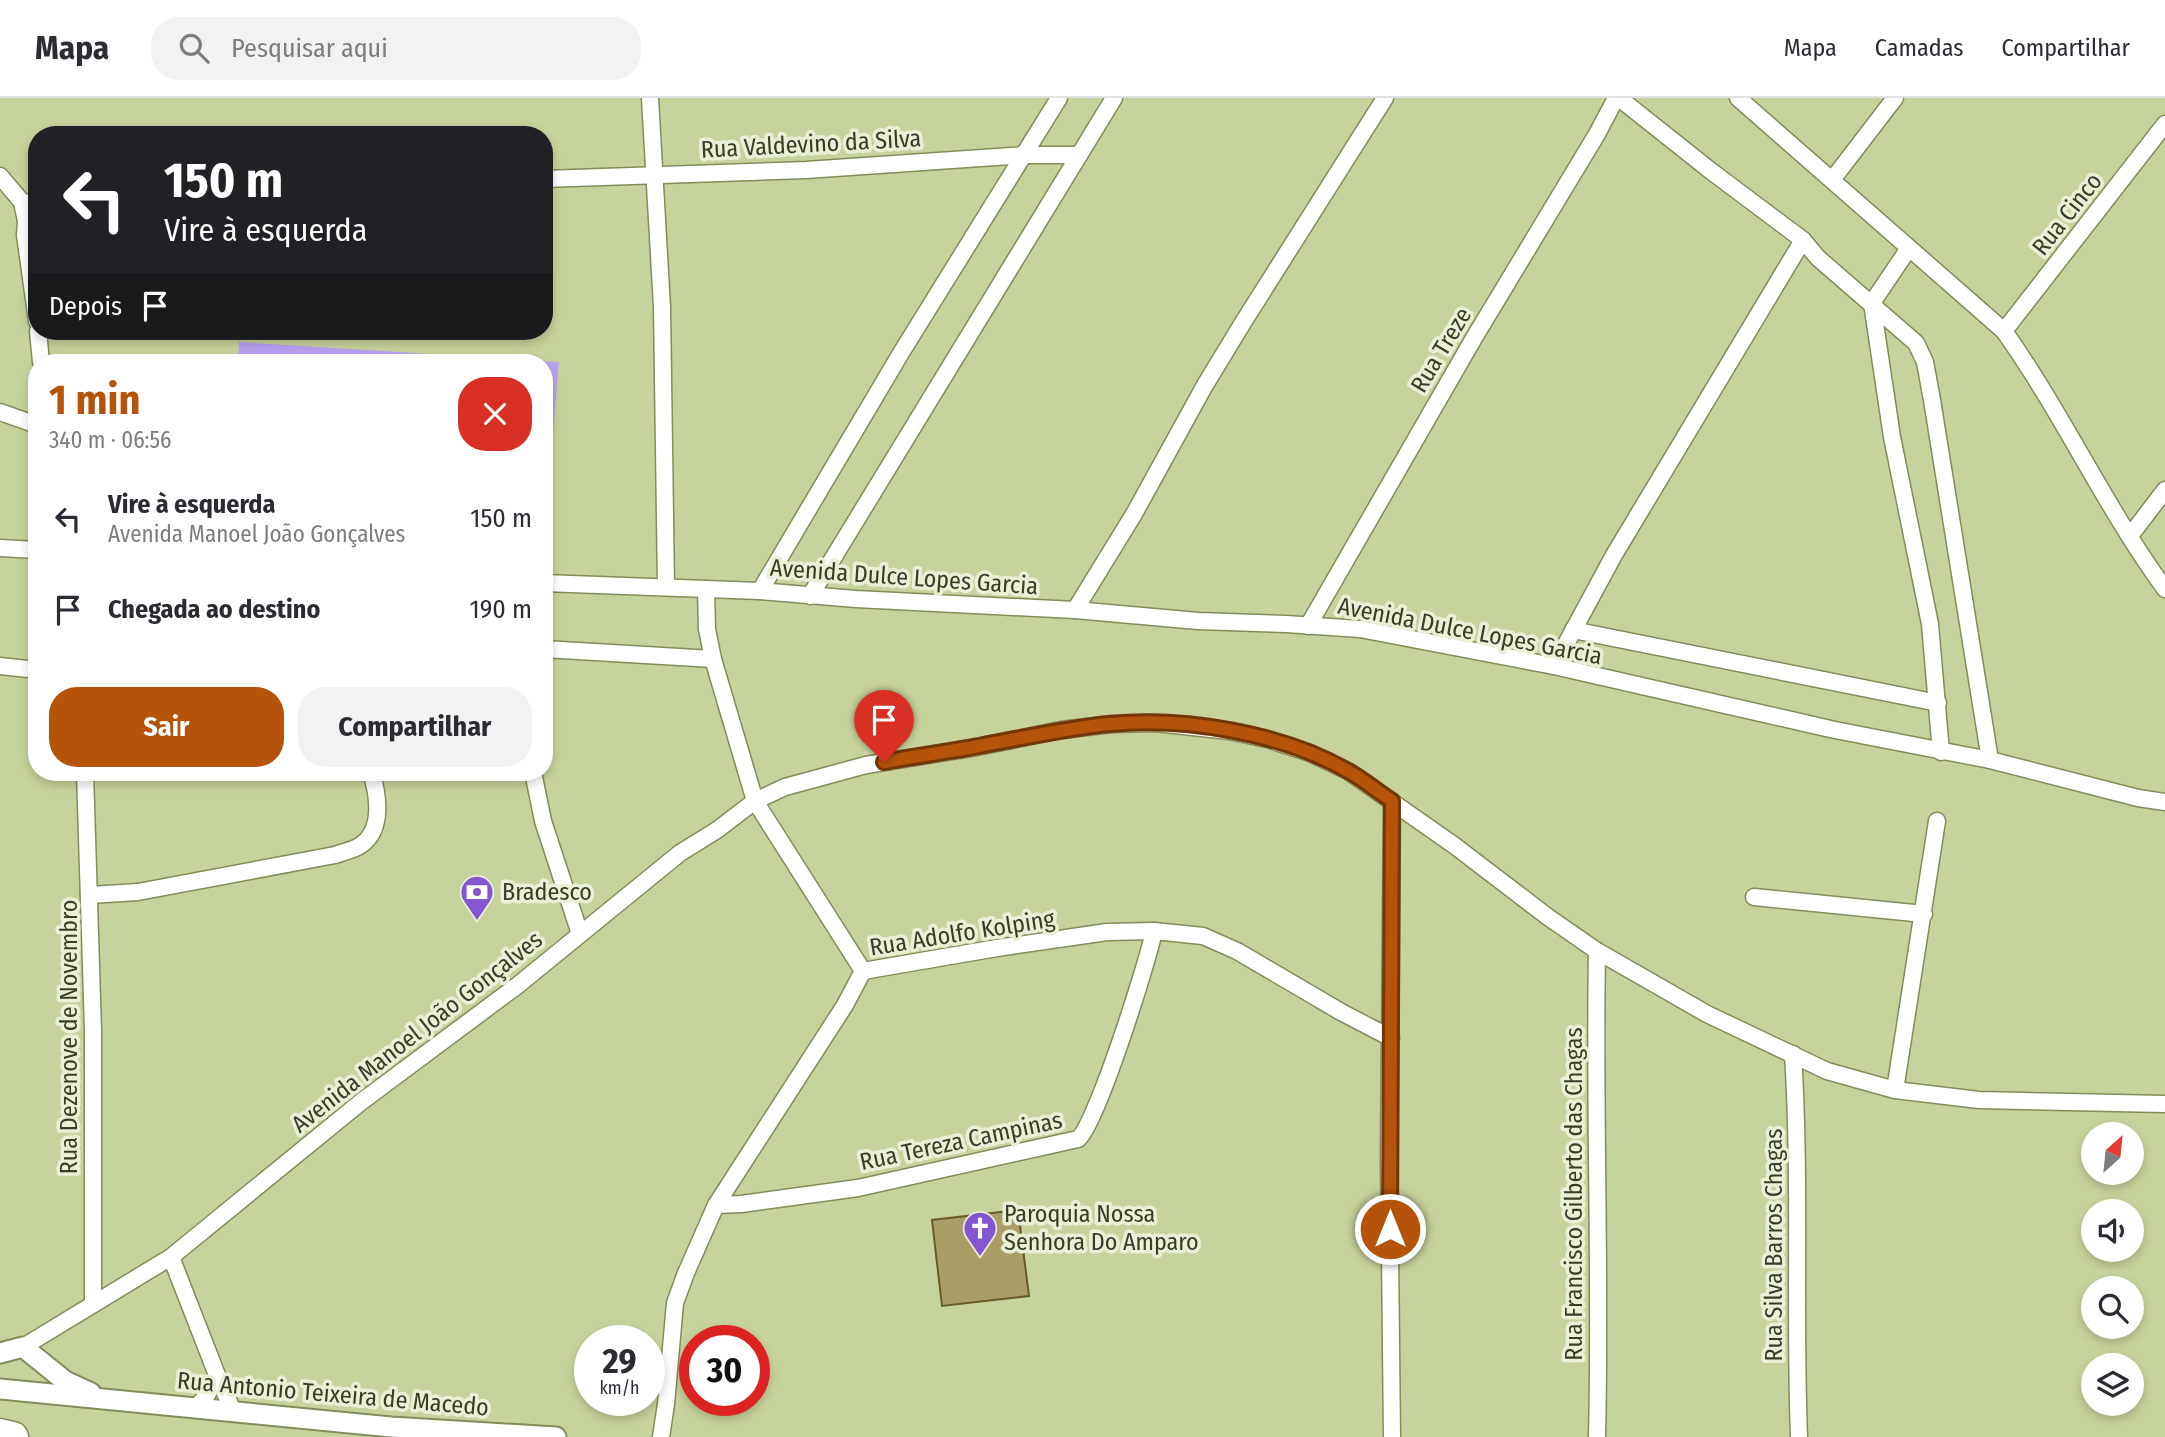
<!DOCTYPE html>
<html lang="pt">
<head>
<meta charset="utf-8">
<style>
	:root { --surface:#fff; --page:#f2f2f3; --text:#2b2b33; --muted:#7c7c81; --line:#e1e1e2; --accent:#b45309 }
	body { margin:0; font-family:"Fira Sans Condensed",sans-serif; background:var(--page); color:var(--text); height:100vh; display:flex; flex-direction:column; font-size:26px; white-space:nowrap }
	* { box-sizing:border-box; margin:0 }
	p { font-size:23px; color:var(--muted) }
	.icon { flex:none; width:38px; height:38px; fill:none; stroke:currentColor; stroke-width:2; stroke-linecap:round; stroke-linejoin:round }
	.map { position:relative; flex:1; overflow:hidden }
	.drawer { position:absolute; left:28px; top:256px; width:525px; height:427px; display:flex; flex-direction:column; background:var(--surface); border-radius:28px; box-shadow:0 4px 10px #0003 }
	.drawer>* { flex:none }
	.top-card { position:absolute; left:28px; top:28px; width:525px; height:214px; border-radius:28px; box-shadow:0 4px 10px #0003; background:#202124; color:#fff; overflow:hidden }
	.needle { width:46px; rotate:27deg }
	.buttons { position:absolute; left:2081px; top:1024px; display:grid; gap:14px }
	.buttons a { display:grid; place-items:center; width:63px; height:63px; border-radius:50%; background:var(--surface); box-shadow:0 4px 10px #0003; font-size:35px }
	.speed { position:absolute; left:574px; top:1227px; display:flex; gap:14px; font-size:35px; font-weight:700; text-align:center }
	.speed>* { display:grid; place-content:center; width:91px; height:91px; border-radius:50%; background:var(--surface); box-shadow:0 4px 10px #0003; line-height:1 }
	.speed small { font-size:18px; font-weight:400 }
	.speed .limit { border:10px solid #d22; background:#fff; color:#111 }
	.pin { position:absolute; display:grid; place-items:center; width:60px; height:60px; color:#fff; margin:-72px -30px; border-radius:50% 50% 50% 0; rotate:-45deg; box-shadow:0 0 7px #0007 }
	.pin .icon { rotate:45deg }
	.me { position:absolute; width:77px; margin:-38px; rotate:0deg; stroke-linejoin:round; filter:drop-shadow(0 0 5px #0008) }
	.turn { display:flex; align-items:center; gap:24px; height:147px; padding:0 21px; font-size:32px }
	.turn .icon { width:91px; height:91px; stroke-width:2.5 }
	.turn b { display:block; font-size:49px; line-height:60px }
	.then { display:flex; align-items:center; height:66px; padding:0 21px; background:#0003; gap:14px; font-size:26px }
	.round { display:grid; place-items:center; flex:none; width:74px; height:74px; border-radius:28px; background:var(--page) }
	.overview { display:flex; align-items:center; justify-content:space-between; height:119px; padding:0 21px }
	h1 { font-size:42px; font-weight:700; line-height:52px; color:var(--accent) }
	.cta { display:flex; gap:14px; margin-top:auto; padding:14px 21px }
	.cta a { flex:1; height:80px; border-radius:28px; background:var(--accent); color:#fff; font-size:28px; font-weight:700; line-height:80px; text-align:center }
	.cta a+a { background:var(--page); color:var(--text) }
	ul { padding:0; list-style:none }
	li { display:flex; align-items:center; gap:21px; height:91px; padding:0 21px }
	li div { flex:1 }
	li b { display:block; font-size:26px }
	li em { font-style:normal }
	header { display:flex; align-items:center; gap:42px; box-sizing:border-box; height:98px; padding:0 35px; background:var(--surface); border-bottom:2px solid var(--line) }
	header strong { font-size:33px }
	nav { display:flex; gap:38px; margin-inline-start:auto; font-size:24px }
	.search { width:490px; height:63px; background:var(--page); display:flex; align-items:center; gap:18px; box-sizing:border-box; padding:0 24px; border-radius:28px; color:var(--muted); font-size:26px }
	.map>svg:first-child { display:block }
</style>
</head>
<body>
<header>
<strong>Mapa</strong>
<div class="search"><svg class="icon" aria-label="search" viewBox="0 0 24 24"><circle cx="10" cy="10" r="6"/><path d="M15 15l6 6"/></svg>Pesquisar aqui</div>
<nav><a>Mapa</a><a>Camadas</a><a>Compartilhar</a></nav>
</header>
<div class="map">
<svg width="2165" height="1339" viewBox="0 0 2165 1339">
	<rect width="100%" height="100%" fill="#c7d39c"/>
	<path fill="#baa2f2" d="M239,244L559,264L544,442V264H238Z"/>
	<path fill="#a99e68" stroke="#675c27" stroke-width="2" d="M1018,1112L1029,1198L942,1208L932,1122Z"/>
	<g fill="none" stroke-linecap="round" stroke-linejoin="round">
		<defs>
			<g id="minor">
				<path d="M650,0L662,209L666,489"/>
				<path d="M1619,0L1711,73L1803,142L1818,160L1916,245L1925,264L1932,302L1990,662"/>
				<path d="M1738,0L2004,233C2063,316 2105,409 2165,491"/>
				<path d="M0,78L22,104L37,106"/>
				<path d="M544,81L806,72L1024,57H1079"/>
				<path d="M1832,82L1895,0"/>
				<path d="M22,104L26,123L25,137L37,223"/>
				<path d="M1909,150L1872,205L1892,339L1930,526L1941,654"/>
				<path d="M38,233L41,264"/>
				<path d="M2004,233L2165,26"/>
				<path d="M0,314L37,327"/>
				<path d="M2130,438L2165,392"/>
				<path d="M0,450L37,452"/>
				<path d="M544,485L760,493L856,501L1075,512L1198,523L1286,526L1360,531L1554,568L1835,632L1990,662L2138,700L2165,704"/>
				<path d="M706,491L707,531L713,561L755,703L863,873"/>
				<path d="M760,493L901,255L1059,0"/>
				<path d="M810,498L1114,0"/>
				<path d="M1075,512L1134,416L1205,287L1244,223L1385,0"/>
				<path d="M1308,528L1474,240L1597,36L1616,0"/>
				<path d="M1573,532L1938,605"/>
				<path d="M544,551L713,561"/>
				<path d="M0,568L37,572"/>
				<path d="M1554,568L1614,457L1803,142"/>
				<path d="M85,674L93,933V1204"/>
				<path d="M533,674L543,723L580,836"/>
				<path d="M90,797L138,794L335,757C343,754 354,752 361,747C384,731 378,696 371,674"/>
				<path d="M1754,799L1924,816"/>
				<path d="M863,873L997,850L1107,834L1154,833L1203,838L1237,853L1341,914L1391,940"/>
				<path d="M1793,956C1801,1083 1794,1211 1799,1339"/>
				<path d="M1895,992L1937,723"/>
				<path d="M716,1107L741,1106L858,1090L1078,1041C1096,1028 1148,863 1154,833"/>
				<path d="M171,1159L217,1277L233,1313"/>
				<path d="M23,1249L171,1159L361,1004L518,887L680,755L717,732L755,703L785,689L866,667L977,649L1061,632L1112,626L1156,625L1229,633L1267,641L1310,655L1348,673L1455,748L1548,819L1597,853L1707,916L1827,973L1895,992L1979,1002L2165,1006"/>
				<path d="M195,1311L207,1297L217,1277"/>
				<path d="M661,1339L666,1306L675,1205L686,1175L716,1107L845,907L863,873"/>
				<path d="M1392,1339L1389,1061L1392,703"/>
				<path d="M1597,1339C1601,1177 1594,1015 1597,853"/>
			</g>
			<g id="tertiary">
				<path d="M0,1255L23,1249L65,1283L91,1295"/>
				<path d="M0,1291L391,1329L556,1339"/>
			</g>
			<path id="motorway" d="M0,1336L13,1339"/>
		</defs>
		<use href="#minor" stroke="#828c58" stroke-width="19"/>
		<use href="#tertiary" stroke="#828c58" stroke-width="23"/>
		<use href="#motorway" stroke="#828c58" stroke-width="33"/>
		<use href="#minor" stroke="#fff" stroke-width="16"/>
		<use href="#tertiary" stroke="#fff" stroke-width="19"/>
		<use href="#motorway" stroke="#fff" stroke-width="30"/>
	</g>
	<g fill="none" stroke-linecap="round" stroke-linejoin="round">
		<defs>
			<path id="route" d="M884,664C916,658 948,654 979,648C1023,640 1066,630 1110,626C1185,619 1282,635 1348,673C1363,681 1377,693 1392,703L1390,1131"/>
		</defs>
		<use href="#route" stroke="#753606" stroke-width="18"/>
		<use href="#route" stroke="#b45309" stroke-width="12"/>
	</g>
	<defs>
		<symbol id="bank-pin" viewBox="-11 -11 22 30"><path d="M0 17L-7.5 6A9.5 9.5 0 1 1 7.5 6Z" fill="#8457d0" stroke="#eaf0d5"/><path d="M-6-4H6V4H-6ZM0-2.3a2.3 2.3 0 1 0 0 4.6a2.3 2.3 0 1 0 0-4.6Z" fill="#fff"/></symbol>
		<symbol id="church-pin" viewBox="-11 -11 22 30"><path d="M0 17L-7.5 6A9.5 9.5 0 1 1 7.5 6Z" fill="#8457d0" stroke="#eaf0d5"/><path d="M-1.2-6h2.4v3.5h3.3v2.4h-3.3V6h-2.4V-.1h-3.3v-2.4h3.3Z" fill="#fff"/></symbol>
	</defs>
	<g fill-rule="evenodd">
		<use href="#bank-pin" x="458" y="775" width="38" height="52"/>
		<use href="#church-pin" x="961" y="1111" width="38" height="52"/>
	</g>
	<g text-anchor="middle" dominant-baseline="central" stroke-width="7" stroke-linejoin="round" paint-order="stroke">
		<g font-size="24" fill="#383d27" stroke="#eaf0d5">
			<text transform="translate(811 46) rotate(-3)">Rua Valdevino da Silva</text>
			<text transform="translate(2067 116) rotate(-52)">Rua Cinco</text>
			<text transform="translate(1441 252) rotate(-59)">Rua Treze</text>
			<text transform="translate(904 479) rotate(4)">Avenida Dulce Lopes Garcia</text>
			<text transform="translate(1470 533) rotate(11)">Avenida Dulce Lopes Garcia</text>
			<text transform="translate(962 835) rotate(-9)">Rua Adolfo Kolping</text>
			<text transform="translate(417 934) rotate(-38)">Avenida Manoel João Gonçalves</text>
			<text transform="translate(69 939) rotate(-90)">Rua Dezenove de Novembro</text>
			<text transform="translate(961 1043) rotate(-12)">Rua Tereza Campinas</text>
			<text transform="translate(1574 1096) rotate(-90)">Rua Francisco Gilberto das Chagas</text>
			<text transform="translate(1774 1147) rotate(-90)">Rua Silva Barros Chagas</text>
			<text transform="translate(333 1296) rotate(5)">Rua Antonio Teixeira de Macedo</text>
		</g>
		<g font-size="24" fill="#383d27" stroke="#eaf0d5" text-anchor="start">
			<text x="502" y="794">Bradesco</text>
			<text x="1004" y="1116">Paroquia Nossa<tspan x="1004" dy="28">Senhora Do Amparo</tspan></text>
		</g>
	</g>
</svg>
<div class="buttons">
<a><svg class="needle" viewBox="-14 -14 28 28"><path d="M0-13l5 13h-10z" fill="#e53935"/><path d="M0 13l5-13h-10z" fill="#7c7c81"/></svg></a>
<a><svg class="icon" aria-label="sound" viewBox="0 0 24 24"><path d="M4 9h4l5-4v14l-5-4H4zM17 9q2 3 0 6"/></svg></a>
<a><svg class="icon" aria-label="search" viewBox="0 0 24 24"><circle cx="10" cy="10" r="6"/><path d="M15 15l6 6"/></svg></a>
<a><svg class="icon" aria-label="layers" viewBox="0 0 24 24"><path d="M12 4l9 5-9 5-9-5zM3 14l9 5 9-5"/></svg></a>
</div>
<div class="speed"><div>29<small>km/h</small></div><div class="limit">30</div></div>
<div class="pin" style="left:884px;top:664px;background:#d93025"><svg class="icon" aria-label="arrive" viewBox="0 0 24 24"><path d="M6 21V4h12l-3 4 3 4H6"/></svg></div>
<svg class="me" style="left:1390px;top:1131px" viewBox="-20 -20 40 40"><circle r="17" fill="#b45309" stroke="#fff" stroke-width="3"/><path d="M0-11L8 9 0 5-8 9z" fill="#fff"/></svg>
<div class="top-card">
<div class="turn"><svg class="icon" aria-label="left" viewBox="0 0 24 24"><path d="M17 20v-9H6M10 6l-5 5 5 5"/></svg><div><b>150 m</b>Vire à esquerda</div></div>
<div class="then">Depois<svg class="icon" aria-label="arrive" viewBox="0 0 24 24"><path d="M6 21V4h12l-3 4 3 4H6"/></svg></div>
</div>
<section class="drawer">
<div class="overview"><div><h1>1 min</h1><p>340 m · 06:56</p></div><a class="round" style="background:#d93025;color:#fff"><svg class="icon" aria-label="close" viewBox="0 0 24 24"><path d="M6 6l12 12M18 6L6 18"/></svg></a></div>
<ul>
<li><svg class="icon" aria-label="left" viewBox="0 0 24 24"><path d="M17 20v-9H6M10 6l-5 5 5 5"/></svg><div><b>Vire à esquerda</b><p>Avenida Manoel João Gonçalves</p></div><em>150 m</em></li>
<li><svg class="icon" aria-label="arrive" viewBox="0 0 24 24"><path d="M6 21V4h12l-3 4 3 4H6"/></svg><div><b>Chegada ao destino</b></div><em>190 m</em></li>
</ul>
<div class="cta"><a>Sair</a><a>Compartilhar</a></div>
</section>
</div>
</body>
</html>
